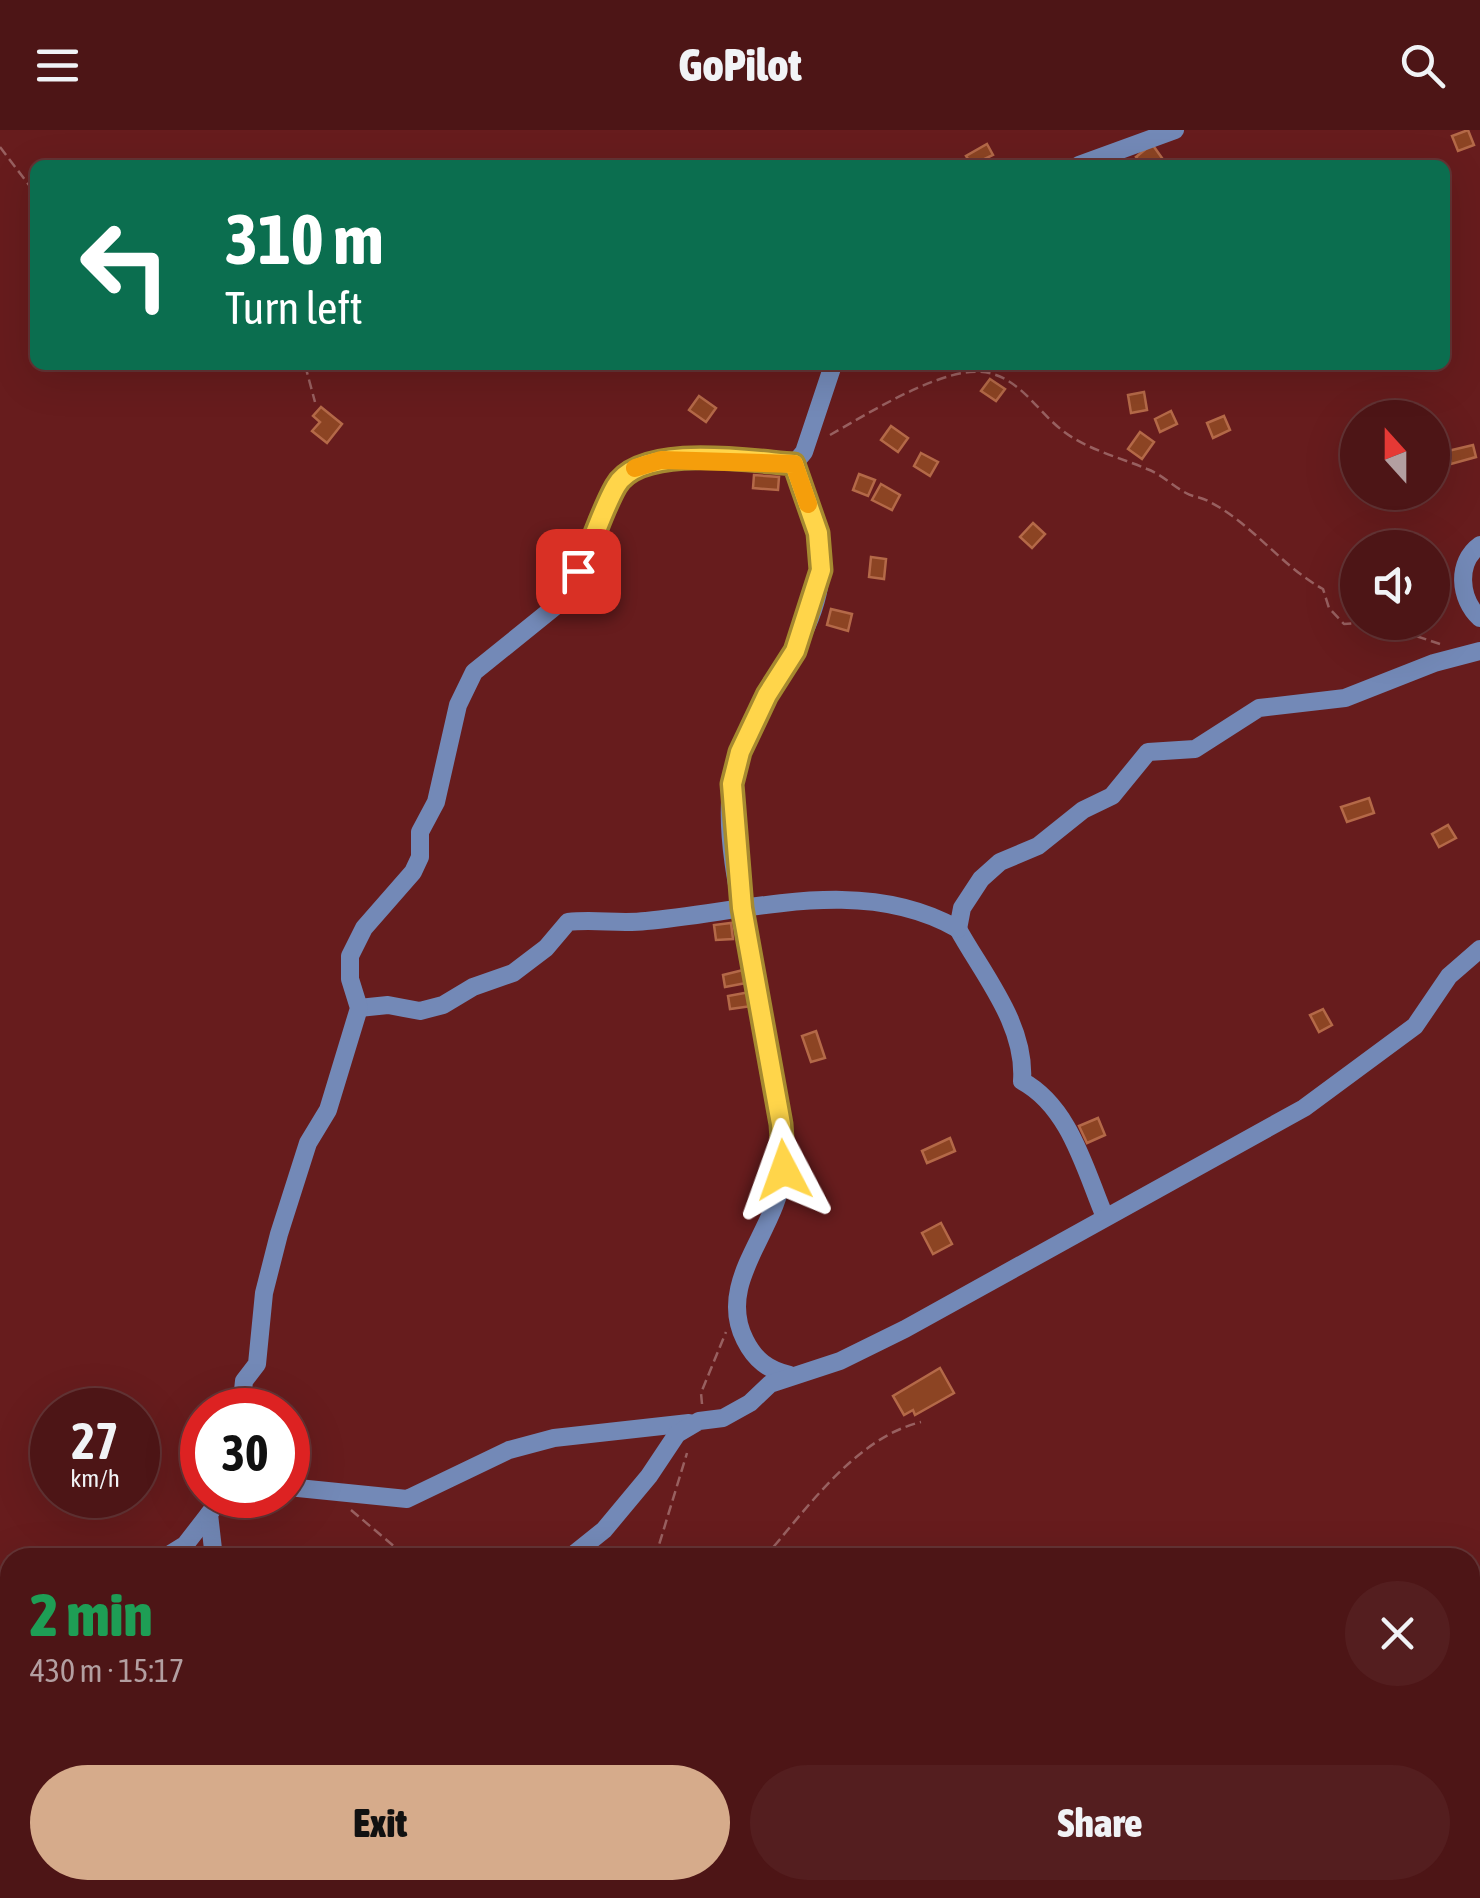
<!DOCTYPE html>
<html lang="en">
<head>
<meta charset="utf-8">
<style>
	:root { --surface:#4d1516; --page:#541e1f; --text:#f1f3f6; --muted:#b39fa1; --line:#643435; --accent:#d6ab8b }
	body { margin:0; font-family:"Asap Condensed",sans-serif; background:var(--page); color:var(--text); height:100vh; display:flex; flex-direction:column; font-size:38px; white-space:nowrap }
	* { box-sizing:border-box; margin:0 }
	p { font-size:32px; color:var(--muted) }
	.icon { flex:none; width:55px; height:55px; fill:none; stroke:currentColor; stroke-width:2; stroke-linecap:round; stroke-linejoin:round }
	.map { position:relative; flex:1; overflow:hidden }
	.sheet { position:absolute; left:0px; top:1418px; width:1480px; height:352px; display:flex; flex-direction:column; background:var(--surface); border-radius:30px 30px 0 0; box-shadow:0 10px 40px #0002,0 0 0 2px var(--line) }
	.sheet>* { flex:none }
	.guide { position:absolute; left:30px; top:30px; width:1420px; height:210px; border-radius:15px; box-shadow:0 10px 40px #0002,0 0 0 2px var(--line); background:#0b6e4f; color:#fff; overflow:hidden }
	.needle { width:65px; rotate:339deg }
	.tools { position:absolute; left:1340px; top:270px; display:grid; gap:20px }
	.tools a { display:grid; place-items:center; width:110px; height:110px; border-radius:50%; background:var(--surface); box-shadow:0 10px 40px #0002,0 0 0 2px var(--line); font-size:50px }
	.speed { position:absolute; left:30px; top:1258px; display:flex; gap:20px; font-size:50px; font-weight:700; text-align:center }
	.speed>* { display:grid; place-content:center; width:130px; height:130px; border-radius:50%; background:var(--surface); box-shadow:0 10px 40px #0002,0 0 0 2px var(--line); line-height:1 }
	.speed small { font-size:25px; font-weight:400 }
	.speed .limit { border:15px solid #d22; background:#fff; color:#111 }
	.pin { position:absolute; display:grid; place-items:center; width:85px; height:85px; color:#fff; margin:-42px; border-radius:20px; box-shadow:0 5px 15px #0006 }
	.me { position:absolute; width:110px; margin:-55px; rotate:356deg; stroke-linejoin:round; filter:drop-shadow(0 0 8px #0008) }
	.turn { display:flex; align-items:center; gap:35px; height:210px; padding:0 30px; font-size:45px }
	.turn .icon { width:130px; height:130px; stroke-width:2.5 }
	.turn b { display:block; font-size:70px; line-height:85px }
	.round { display:grid; place-items:center; flex:none; width:105px; height:105px; border-radius:52px; background:var(--page) }
	.head { display:flex; align-items:center; justify-content:space-between; height:170px; padding:0 30px }
	h1 { font-size:60px; font-weight:800; line-height:75px; color:#1e9e55 }
	.primary-button { display:flex; gap:20px; margin-top:auto; padding:20px 30px }
	.primary-button a { flex:1; height:115px; border-radius:60px; background:var(--accent); color:#111; font-size:40px; font-weight:800; line-height:115px; text-align:center }
	.primary-button a+a { background:var(--page); color:var(--text) }
	header { display:flex; justify-content:space-between; align-items:center; height:130px; padding:0 30px; background:var(--surface); font-size:45px; font-weight:800 }
	.map>svg:first-child { display:block }
</style>
</head>
<body>
<header><svg class="icon" aria-label="menu" viewBox="0 0 24 24"><path d="M4 6h16M4 12h16M4 18h16"/></svg>GoPilot<svg class="icon" aria-label="search" viewBox="0 0 24 24"><circle cx="10" cy="10" r="6"/><path d="M15 15l6 6"/></svg></header>
<div class="map">
<svg width="1480" height="1768" viewBox="0 0 1480 1768">
	<rect width="100%" height="100%" fill="#671c1d"/>
	<g fill="#8c4423" stroke="#b46948" stroke-width="2.5">
		<path d="M1468,0L1474,15L1458,21L1452,6Z"/>
		<path d="M987,14L993,25L972,35L966,26Z"/>
		<path d="M1152,14L1162,28L1153,35H1143L1136,27Z"/>
		<path d="M990,249L1005,259L996,271L981,261Z"/>
		<path d="M1144,262L1147,280L1131,283L1128,265Z"/>
		<path d="M699,266L716,278L706,292L689,280Z"/>
		<path d="M321,277L342,294L327,313L312,301L320,292L313,286Z"/>
		<path d="M1171,281L1177,294L1160,302L1155,289Z"/>
		<path d="M1224,286L1230,300L1213,308L1207,293Z"/>
		<path d="M891,296L908,308L898,322L881,310Z"/>
		<path d="M1140,302L1154,312L1142,329L1128,319Z"/>
		<path d="M1473,315L1476,327L1451,334L1448,321Z"/>
		<path d="M921,323L938,332L930,346L914,336Z"/>
		<path d="M859,344L875,350L868,366L853,360Z"/>
		<path d="M754,345L779,347L778,360L753,358Z"/>
		<path d="M881,354L900,365L892,380L872,370Z"/>
		<path d="M1033,393L1045,404L1032,418L1020,407Z"/>
		<path d="M871,427L886,429L884,449L869,447Z"/>
		<path d="M831,479L852,484L848,501L827,495Z"/>
		<path d="M1369,668L1374,683L1347,692L1341,677Z"/>
		<path d="M1448,695L1456,708L1439,717L1432,704Z"/>
		<path d="M731,793L733,809L716,810L714,795Z"/>
		<path d="M743,840L746,853L725,857L723,845Z"/>
		<path d="M750,862L752,876L730,879L728,866Z"/>
		<path d="M1323,879L1332,895L1319,902L1310,885Z"/>
		<path d="M816,901L825,928L811,932L802,906Z"/>
		<path d="M1098,988L1105,1005L1087,1013L1079,996Z"/>
		<path d="M950,1008L955,1021L927,1033L922,1021Z"/>
		<path d="M941,1093L952,1114L933,1124L922,1103Z"/>
		<path d="M940,1238L954,1263L915,1285L913,1280L904,1285L893,1266Z"/>
	</g>
	<g fill="none" stroke-linecap="round" stroke-linejoin="round">
		<g stroke="#986060" stroke-width="2.5" stroke-dasharray="10 5" stroke-linecap="butt">
			<path d="M0,17L35,63"/>
			<path d="M305,235L315,272"/>
			<path d="M830,305C867,284 928,246 970,242C1015,238 1033,278 1063,301C1088,320 1119,327 1147,339C1161,344 1173,356 1186,363C1193,367 1201,367 1208,371C1252,393 1281,436 1323,459L1329,478L1344,494L1368,492"/>
			<path d="M1374,492L1440,514"/>
			<path d="M702,1274L701,1263L726,1202"/>
			<path d="M351,1380L408,1428"/>
			<path d="M655,1428L687,1323"/>
			<path d="M764,1428C806,1380 855,1308 921,1292"/>
			<path d="M478,1768L480,1760"/>
		</g>
		<g stroke="#7389b7" stroke-width="18">
			<path d="M1079,35L1175,0"/>
			<path d="M794,334L804,322L833,235"/>
			<path d="M1480,415C1456,432 1459,469 1480,488"/>
			<path d="M958,799C984,846 1026,895 1022,951C1070,977 1085,1040 1105,1087"/>
			<path d="M359,878L388,875L420,881L443,875L473,857L513,843L546,818L568,792C594,789 620,794 646,791C749,782 862,744 958,799L962,778L981,749L1000,732L1038,716L1083,680L1112,666L1148,622L1195,619L1259,578L1345,568L1434,533L1480,521"/>
			<path d="M790,1245C768,1240 755,1230 745,1210C715,1151 778,1101 783,1041C786,1007 775,976 769,944C764,917 763,889 759,861C747,798 722,715 732,651C745,577 821,511 821,436C821,400 806,367 794,334"/>
			<path d="M241,1280L244,1251L257,1234L264,1163L279,1104L308,1013L328,980L359,878L350,849V826L364,798L413,742L420,727V702L436,672L458,575L474,542L562,471L616,356C653,310 742,330 794,334"/>
			<path d="M288,1357L407,1369L509,1320L554,1308L689,1293"/>
			<path d="M164,1428L185,1415L209,1384"/>
			<path d="M214,1428L209,1384L223,1365"/>
			<path d="M569,1428L604,1400L649,1346L677,1304L699,1291L723,1288L750,1273L770,1254L840,1231L905,1199L1304,978L1415,896L1449,846L1480,819"/>
			<path d="M0,1503L10,1493"/>
			<path d="M1470,1596L1480,1588"/>
			<path d="M0,1631L10,1629"/>
			<path d="M1153,1768L1164,1760"/>
		</g>
	</g>
	<g fill="none" stroke-linecap="round" stroke-linejoin="round">
		<defs>
			<path id="route" d="M578,441C593,414 601,382 616,356C641,313 751,331 794,334L818,403L821,440L795,521L767,565L740,622L732,654L742,778L781,994L784,1040"/>
		</defs>
		<use href="#route" stroke="#a68a30" stroke-width="25"/>
		<use href="#route" stroke="#ffd54a" stroke-width="18"/>
		<path stroke="#f59e0b" stroke-width="18" d="M635,338L661,330L794,334L808,374"/>
	</g>
</svg>
<div class="tools">
<a><svg class="needle" viewBox="-14 -14 28 28"><path d="M0-13l5 13h-10z" fill="#e53935"/><path d="M0 13l5-13h-10z" fill="#b39fa1"/></svg></a>
<a><svg class="icon" aria-label="sound" viewBox="0 0 24 24"><path d="M4 9h4l5-4v14l-5-4H4zM17 9q2 3 0 6"/></svg></a>
</div>
<div class="speed"><div>27<small>km/h</small></div><div class="limit">30</div></div>
<div class="pin" style="left:578px;top:441px;background:#d93025"><svg class="icon" aria-label="arrive" viewBox="0 0 24 24"><path d="M6 21V4h12l-3 4 3 4H6"/></svg></div>
<svg class="me" style="left:784px;top:1040px" viewBox="-20 -20 40 40"><path d="M0-17L14 15 0 8-14 15z" fill="#ffd54a" stroke="#fff" stroke-width="4"/></svg>
<div class="guide">
<div class="turn"><svg class="icon" aria-label="left" viewBox="0 0 24 24"><path d="M17 20v-9H6M10 6l-5 5 5 5"/></svg><div><b>310 m</b>Turn left</div></div>
</div>
<section class="sheet">
<div class="head"><div><h1>2 min</h1><p>430 m · 15:17</p></div><a class="round"><svg class="icon" aria-label="close" viewBox="0 0 24 24"><path d="M6 6l12 12M18 6L6 18"/></svg></a></div>
<div class="primary-button"><a>Exit</a><a>Share</a></div>
</section>
</div>
</body>
</html>
